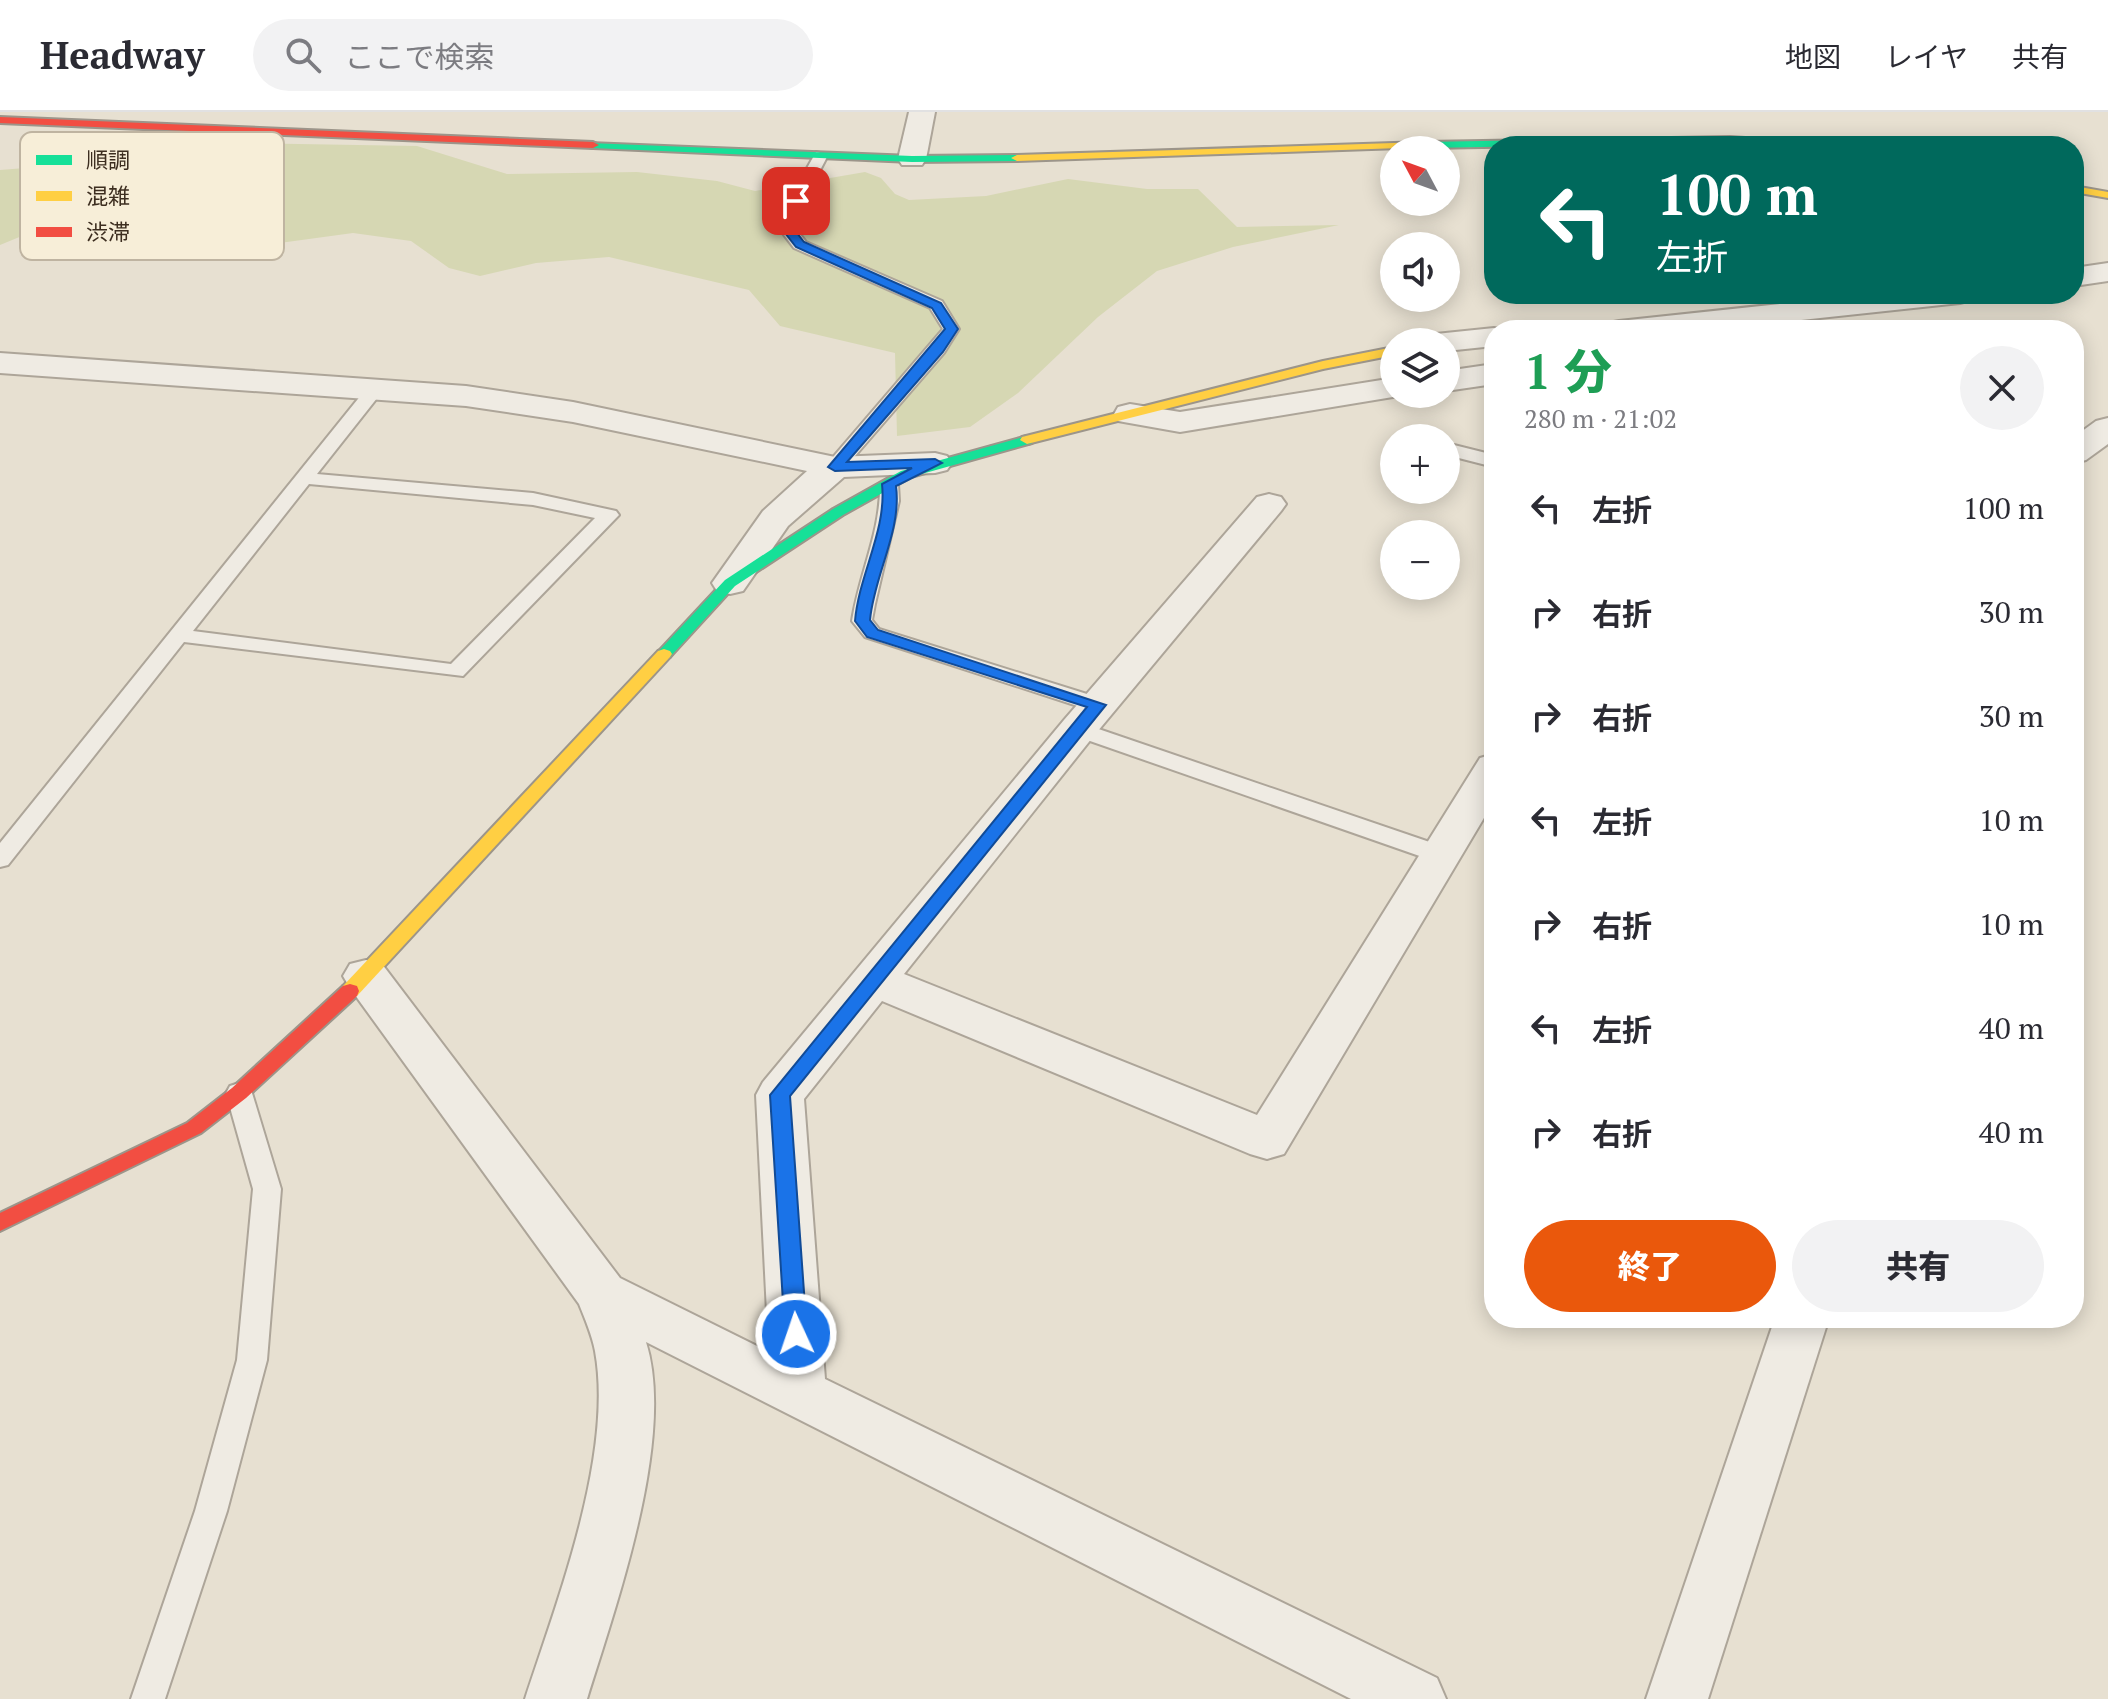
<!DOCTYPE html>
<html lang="ja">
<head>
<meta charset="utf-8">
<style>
	:root { --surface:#fff; --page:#f2f2f3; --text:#2b2b33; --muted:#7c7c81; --line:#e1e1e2; --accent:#ea580c }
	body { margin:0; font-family:"PT Serif","Noto Sans JP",serif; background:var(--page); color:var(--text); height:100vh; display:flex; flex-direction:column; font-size:30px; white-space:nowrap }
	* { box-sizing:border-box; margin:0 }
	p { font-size:26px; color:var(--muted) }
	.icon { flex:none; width:44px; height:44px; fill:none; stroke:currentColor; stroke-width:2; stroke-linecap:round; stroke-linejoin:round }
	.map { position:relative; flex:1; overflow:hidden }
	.drawer { position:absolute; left:1484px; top:208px; width:600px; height:1008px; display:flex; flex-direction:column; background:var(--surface); border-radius:32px; box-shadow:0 4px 20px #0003 }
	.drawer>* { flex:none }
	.hud { position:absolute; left:1484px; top:24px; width:600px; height:168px; border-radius:32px; box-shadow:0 4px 20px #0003; background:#00695c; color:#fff; overflow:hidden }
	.needle { width:52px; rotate:311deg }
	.controls { position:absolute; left:1380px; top:24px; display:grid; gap:16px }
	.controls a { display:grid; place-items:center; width:80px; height:80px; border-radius:50%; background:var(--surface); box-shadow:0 4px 20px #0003; font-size:40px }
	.pin { position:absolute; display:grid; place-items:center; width:68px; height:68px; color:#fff; margin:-34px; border-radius:16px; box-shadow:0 4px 12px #0006 }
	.me { position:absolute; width:88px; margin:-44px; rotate:357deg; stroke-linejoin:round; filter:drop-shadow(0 0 6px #0008) }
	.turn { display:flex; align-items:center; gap:28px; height:168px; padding:0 40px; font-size:36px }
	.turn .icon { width:104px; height:104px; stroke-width:2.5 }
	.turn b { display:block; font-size:56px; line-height:68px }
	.round { display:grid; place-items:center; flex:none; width:84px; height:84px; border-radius:42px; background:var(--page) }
	.head { display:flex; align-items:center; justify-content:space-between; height:136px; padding:0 40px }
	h1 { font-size:48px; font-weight:800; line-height:60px; color:#1e9e55 }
	.action { display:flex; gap:16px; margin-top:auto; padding:16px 40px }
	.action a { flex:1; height:92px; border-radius:48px; background:var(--accent); color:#fff; font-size:32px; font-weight:800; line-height:92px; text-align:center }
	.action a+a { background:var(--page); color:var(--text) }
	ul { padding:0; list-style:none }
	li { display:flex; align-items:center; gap:24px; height:104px; padding:0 40px }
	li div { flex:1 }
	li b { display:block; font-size:30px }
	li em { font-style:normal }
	header { display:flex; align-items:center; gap:48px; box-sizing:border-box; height:112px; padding:0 40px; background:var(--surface); border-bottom:2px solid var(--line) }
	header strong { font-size:38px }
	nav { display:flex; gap:44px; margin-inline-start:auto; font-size:28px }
	.search { width:560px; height:72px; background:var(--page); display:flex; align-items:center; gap:20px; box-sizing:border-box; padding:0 28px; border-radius:44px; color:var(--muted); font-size:30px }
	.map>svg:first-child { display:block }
</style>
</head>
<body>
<header>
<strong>Headway</strong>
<div class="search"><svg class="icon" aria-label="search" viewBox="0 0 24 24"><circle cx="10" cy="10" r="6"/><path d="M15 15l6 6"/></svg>ここで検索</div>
<nav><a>地図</a><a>レイヤ</a><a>共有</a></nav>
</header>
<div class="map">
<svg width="2108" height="1587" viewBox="0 0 2108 1587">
	<rect width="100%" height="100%" fill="#e7e0d1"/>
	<path fill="#d6d7b3" d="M235,31L417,34L507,62L637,60L717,69L755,79L865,60L881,66L895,82L909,88L986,84L1068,67L1147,77H1198L1237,115L1339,113L1233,135L1157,159L1098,205L1018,281L970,315L897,324L895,241L780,214L749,178L609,145L536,151L480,164L449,156L411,129L353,121L250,135L123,105L51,112L0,133V58C48,53 96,61 144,56C174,52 206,39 235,31Z"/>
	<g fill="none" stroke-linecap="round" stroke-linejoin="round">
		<defs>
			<g id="lane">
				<path d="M816,40L828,43L792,112L806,130L942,189L959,217L944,241L842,359L835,361L826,355L828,351L943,217L930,196L794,136L778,115L776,112Z"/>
				<path d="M376,271L385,276L317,362L533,381L616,399L619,403L463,564L184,530L8,753L0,755V731L370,272ZM309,372L533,393L595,406L451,552L193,519Z"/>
				<path d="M1454,333L1494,343V355L1447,343V335Z"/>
				<path d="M889,366L898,372L899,389L875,492L872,508L879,517L1106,588L1109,593L1106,598H1090L865,525L852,509C859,462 881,420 880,372Z"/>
				<path d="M1078,610L1447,736L1451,742L1447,748H1431L1070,622L1067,617L1070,612Z"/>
				<path d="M239,971L248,974L252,981L281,1077L267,1248L227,1399L165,1587H131L195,1399L237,1248L253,1077L226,981L230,974Z"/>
			</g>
			<g id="street">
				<path d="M909,0H935L926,47L922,53H902L898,47Z"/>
				<path d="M2108,151V169L2074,174V156Z"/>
				<path d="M1873,182H1975L1971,188L1960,191L1707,218H1603L1608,211L1619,209Z"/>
				<path d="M1494,216L1504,218H1494V234L1446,239V230H1421L1426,223Z"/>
				<path d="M0,241L466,274L573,290L835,345L935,341L947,344L952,351L947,358L935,361L844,365L788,414L743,479L730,482L717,479L712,471L763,399L807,359L573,310L466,294L0,261Z"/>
				<path d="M1494,252V272L1446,279V259Z"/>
				<path d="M1394,266V282L1405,283L1180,320L1118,309L1114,302L1118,295L1130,292L1180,300Z"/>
				<path d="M2108,306V332L2086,348L2074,351V325L2096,309Z"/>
				<path d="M1269,382L1281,385L1286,392L1281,399L1092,626L904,862L1257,1003L1480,646L1494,642V689L1284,1042L1267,1047L1250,1042L882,889L804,987L825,1267L1437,1566L1446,1587H1351L646,1230C676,1325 616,1493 587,1587H525C557,1489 614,1342 595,1239C592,1223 585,1207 579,1192L350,876L343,864L350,852L366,848L382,852L620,1166L769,1240L756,983L763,970L1064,608L1257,385Z"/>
				<path d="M1775,1206H1829L1708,1587H1646Z"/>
			</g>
			<g id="fast">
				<path d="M1730,25L1823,31L1829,34L1730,31L1425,36L1419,33L1425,30Z"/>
				<path d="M589,31L912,44L1017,43L1023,46L1017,49L912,50L593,36L589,35Z"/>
				<path d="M1027,324L1032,325V331L911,365L843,403L735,474L670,545H658L656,542L725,468L833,397L901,359Z"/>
			</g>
			<g id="slow">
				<path d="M1425,30L1429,31V35L1017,49L1011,46L1017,43Z"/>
				<path d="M2074,74L2108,80V86L2074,80Z"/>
				<path d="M1394,235V243L1323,257L1027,332L1020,328L1022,325L1323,249Z"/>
				<path d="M664,537L670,539L672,542L670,545L357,884H343L341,879L343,874L658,539Z"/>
			</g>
			<g id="jam">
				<path d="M0,5L593,30L599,33L593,36L0,11Z"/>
				<path d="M350,872L357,874L359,879L357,884L246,986L201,1021L0,1119V1101L187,1011L232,976L343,874Z"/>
			</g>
		</defs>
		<use href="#lane" stroke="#ada599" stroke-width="4"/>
		<use href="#street" stroke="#ada599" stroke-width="4"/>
		<use href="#fast" stroke="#9c958a" stroke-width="4"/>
		<use href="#slow" stroke="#9c958a" stroke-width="4"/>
		<use href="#jam" stroke="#9c958a" stroke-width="4"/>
		<use href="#lane" fill="#efebe3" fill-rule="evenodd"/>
		<use href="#street" fill="#efebe3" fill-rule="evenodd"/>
		<use href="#fast" fill="#16e098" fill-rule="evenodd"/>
		<use href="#slow" fill="#ffcf43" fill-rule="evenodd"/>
		<use href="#jam" fill="#f24e42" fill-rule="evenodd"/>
	</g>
	<path fill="#1a73e8" stroke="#114b97" stroke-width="2" d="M792,86L802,89L790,112L804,130L941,191L958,217L943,240L847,350L935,347L942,351L896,374C902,419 874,463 870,508L878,518L1106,593L790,984L807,1222L804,1229H788L785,1222L770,983L1087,595L867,525L855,509C859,462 887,418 882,372L912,356L835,359L828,355L945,217L932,196L796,135L778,112Z"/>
	<rect x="20" y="20" width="264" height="128" rx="12" fill="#f7eed8" stroke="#bfb4a1" stroke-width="2"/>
	<rect x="36" y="43" width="36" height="10" fill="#16e098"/>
	<rect x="36" y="79" width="36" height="10" fill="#ffcf43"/>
	<rect x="36" y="115" width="36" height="10" fill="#f24e42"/>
	<g font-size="22" fill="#3d2e20">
		<text x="86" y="56">順調</text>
		<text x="86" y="92">混雑</text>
		<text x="86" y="128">渋滞</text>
	</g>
</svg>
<div class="controls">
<a><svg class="needle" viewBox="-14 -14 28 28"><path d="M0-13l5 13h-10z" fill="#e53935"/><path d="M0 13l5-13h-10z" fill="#7c7c81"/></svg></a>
<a><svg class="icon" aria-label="sound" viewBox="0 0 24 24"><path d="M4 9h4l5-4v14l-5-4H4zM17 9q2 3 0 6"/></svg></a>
<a><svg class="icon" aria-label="layers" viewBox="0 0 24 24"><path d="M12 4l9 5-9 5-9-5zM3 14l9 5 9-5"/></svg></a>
<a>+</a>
<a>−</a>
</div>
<div class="pin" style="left:796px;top:89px;background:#d93025"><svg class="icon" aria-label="arrive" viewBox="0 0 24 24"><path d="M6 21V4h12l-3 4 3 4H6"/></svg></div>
<svg class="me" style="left:796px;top:1222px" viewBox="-20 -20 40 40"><circle r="17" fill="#1a73e8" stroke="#fff" stroke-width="3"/><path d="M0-11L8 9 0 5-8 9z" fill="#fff"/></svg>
<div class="hud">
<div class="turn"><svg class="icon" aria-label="left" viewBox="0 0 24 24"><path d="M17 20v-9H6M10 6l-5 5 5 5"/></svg><div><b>100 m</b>左折</div></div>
</div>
<section class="drawer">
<div class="head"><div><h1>1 分</h1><p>280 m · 21:02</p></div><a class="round"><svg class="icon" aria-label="close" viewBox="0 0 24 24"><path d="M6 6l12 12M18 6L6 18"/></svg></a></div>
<ul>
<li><svg class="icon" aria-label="left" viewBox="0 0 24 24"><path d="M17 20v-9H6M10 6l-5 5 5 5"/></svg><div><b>左折</b></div><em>100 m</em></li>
<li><svg class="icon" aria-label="right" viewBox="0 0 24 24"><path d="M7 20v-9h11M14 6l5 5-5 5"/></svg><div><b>右折</b></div><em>30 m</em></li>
<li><svg class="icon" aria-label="right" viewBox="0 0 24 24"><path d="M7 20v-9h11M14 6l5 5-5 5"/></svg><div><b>右折</b></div><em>30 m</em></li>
<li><svg class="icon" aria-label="left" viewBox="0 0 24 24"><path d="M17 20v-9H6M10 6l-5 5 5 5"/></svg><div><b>左折</b></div><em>10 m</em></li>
<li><svg class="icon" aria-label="right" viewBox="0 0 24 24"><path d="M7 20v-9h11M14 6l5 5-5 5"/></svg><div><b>右折</b></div><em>10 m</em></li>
<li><svg class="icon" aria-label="left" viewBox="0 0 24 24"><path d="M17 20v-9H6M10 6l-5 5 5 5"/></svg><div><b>左折</b></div><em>40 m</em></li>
<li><svg class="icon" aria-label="right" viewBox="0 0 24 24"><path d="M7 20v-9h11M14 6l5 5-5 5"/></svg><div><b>右折</b></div><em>40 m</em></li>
</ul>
<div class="action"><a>終了</a><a>共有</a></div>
</section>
</div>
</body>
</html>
